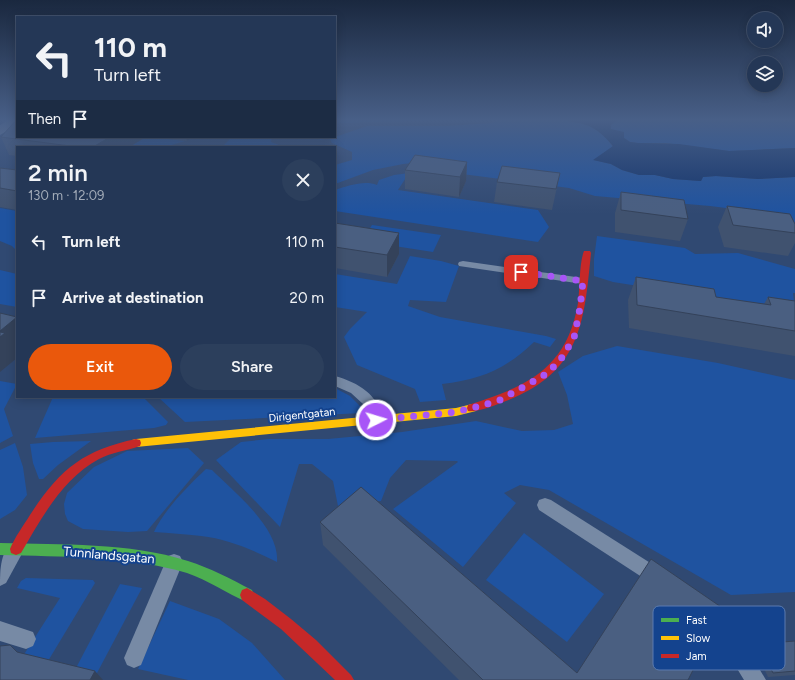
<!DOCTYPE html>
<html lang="en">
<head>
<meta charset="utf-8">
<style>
	:root { --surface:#243756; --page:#2c3f5c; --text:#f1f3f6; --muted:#a3acb9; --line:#41516c; --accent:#ea580c }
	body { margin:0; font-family:Figtree,sans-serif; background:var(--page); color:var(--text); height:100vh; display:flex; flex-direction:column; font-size:15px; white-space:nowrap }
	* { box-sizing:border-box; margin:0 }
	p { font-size:13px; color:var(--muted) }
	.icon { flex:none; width:22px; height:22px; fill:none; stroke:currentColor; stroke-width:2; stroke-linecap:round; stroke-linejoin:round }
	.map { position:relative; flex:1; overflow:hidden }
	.panel { position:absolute; left:16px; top:146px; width:320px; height:252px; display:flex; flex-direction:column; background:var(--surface); border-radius:0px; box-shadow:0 2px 10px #0003,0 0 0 1px var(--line) }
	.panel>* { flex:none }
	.top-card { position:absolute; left:16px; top:16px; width:320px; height:122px; border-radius:0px; box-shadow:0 2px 10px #0003,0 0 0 1px var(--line); background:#243756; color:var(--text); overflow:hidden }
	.fabs { position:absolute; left:747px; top:12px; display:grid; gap:8px }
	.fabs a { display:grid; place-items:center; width:36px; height:36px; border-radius:50%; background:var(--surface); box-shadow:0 2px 10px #0003,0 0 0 1px var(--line); font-size:20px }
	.pin { position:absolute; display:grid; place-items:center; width:34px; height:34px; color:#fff; margin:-17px; border-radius:8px; box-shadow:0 2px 6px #0006 }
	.me { position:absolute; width:44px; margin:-22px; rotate:85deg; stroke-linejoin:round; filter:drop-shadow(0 0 3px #0008) }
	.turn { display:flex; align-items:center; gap:14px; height:84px; padding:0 12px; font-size:18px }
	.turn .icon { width:52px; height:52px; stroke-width:2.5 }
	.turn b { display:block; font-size:28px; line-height:34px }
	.then { display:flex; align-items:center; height:38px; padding:0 12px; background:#0003; gap:8px; font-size:15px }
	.round { display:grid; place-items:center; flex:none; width:42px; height:42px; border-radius:21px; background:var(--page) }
	.summary { display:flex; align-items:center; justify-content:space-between; height:68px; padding:0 12px }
	h1 { font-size:24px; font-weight:600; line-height:30px }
	.button { display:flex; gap:8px; margin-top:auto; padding:8px 12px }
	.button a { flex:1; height:46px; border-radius:24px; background:var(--accent); color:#fff; font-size:16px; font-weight:600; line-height:46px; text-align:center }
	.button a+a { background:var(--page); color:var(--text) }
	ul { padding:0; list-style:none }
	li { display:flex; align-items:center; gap:12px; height:56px; padding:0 12px }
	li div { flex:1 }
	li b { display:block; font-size:15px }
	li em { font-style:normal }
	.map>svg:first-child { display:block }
</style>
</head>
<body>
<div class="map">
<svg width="795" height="680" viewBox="0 0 795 680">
	<rect width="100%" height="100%" fill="#304972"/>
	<g fill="#1f53a0">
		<path d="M338,119H474L339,123Z"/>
		<path d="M503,119H565C570,123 575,122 580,123C594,126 605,135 613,147L594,160L611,164L622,170L639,175H655L673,179L701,181L703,177L716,176L758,179L795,177V225L781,215L710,206L595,196L569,188L439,171L431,161L403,164L373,170L335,184V165L352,160V152L332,143L329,138L320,140L319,137H335L367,126H448L491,123Z"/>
		<path d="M615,119H772L795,122V148L729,151L666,143H638L630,142L611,129V125L616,121Z"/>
		<path d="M86,137H150L185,141L165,147H126Z"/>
		<path d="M232,137H272L271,142L284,147H222Z"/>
		<path d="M409,173L398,190L538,210L549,227L538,242L335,211V190C348,186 364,180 377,185L379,180L394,175Z"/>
		<path d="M0,208L17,211V251L12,246L0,241Z"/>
		<path d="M372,225L441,235L433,252L362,241Z"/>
		<path d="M597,236L685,248L695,254L738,253L795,269V293H793L795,310L632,285L613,282L594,276V259Z"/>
		<path d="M410,256L441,261L459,266L446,302L410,300L408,306L440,317L546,336L556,339L550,347L534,342C506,369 480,380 442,384L446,400L420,402L415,389L357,365L344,337L350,329L367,312L335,307V274L397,284Z"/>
		<path d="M0,270L17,274V307L0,304Z"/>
		<path d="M617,346L718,363L795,380V592L731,595L549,490L520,485L504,493L516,503L463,567L393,509L458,462L457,461L406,460L390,478L381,501L338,506L333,481L312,464H299L280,527L216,460L241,442L269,439H328L402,432L476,421L522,431L554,430L573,424L567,395L558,372L583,356Z"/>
		<path d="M0,381L17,384L4,409L13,436L0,443Z"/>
		<path d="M335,388L350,396L364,410L362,413L185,422L158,397H335Z"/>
		<path d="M53,397H143L168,422L166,425L154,428L35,438Z"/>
		<path d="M91,441L58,465L43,479H39L33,463L30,444L53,442Z"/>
		<path d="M15,443L23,467L27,495L15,510L0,519V450Z"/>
		<path d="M188,448L204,463L147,531L128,532L83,529L68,521L65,514L64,504L67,493L94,467L127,451Z"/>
		<path d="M206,469L212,470C234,492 280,528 277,562C253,550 228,539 201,536C185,534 169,533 154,532C164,510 188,486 206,469Z"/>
		<path d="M524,533L604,594L567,642L486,580Z"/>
		<path d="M26,578L93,580L95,583L48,661L23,656L60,598L17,588L21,581Z"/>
		<path d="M120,584L142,588L97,673L76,668Z"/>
		<path d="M170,601L219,619L252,643L285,680H188L138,669Z"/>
	</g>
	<path fill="#10326b" d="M565,119H615L616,121L611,125V129L624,132V138L630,142L638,143L679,144L729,151L795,148V177L758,179L716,176L703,177L701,181L673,179L655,175H639L622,170L611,164L593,160L613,146C604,135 594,126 580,123C574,122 570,123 565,119Z"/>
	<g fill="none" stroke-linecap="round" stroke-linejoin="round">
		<g fill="#778aa5" fill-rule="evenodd">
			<path d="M463,261L583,278L588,281L583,284L459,266L458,264L459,262Z"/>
			<path d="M335,376C359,383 378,394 383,420L381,424L376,425L371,424L363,404L351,393L335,386Z"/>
			<path d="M545,498L551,500L663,571L666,577L663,583L657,586L651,583L539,510L537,505L539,500Z"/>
			<path d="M15,542L21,544L24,550L6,583L0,586C0,570 0,549 15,542Z"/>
			<path d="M174,554L180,556L183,562L141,665L134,668L127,665L124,658L168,556Z"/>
			<path d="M704,605L711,607L733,625L766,680H744L719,639L697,621L695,614L697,607Z"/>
			<path d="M0,621L33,632L36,639L33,646L26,649L0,641Z"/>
		</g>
		<path fill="#778aa5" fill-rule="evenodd" d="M10,119H17V125L0,135V125Z"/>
		<path fill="#4caf50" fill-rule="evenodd" d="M0,543C62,545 128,542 188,561C210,568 231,579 252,590L254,595L252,600L247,602C226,593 208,580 187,573C126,555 63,557 0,555Z"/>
		<path fill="#ffc107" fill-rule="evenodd" d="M472,404L476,405L477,408L476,411L456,416L136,447L132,446L131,443L132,440L136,439L456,408Z"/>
		<g fill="#c62828" fill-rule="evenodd">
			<path d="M584,251H590L591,253C584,323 581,372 506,401C498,404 477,413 468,411L467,408L468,405C526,387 567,369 578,303C580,289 579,263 584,251Z"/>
			<path d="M136,439L140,440L141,443L140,446C126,451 112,452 99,459C62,479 41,519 21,553L16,555L11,553L10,549C15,537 23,526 30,515C59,470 83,450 136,439Z"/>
			<path d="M247,588L265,599L291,619L316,640L351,675L354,680H335L281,629L242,600L240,595L242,590Z"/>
		</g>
	</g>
	<g fill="#40526f">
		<path d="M1,137H146L129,147H17V156L9,155Z"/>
		<path d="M160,137H193L187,141L160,138Z"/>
		<path d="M467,162L466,181L459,197L405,189V170Z"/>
		<path d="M0,168L17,170V210L0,207Z"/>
		<path d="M560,173L552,210L494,202L497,182Z"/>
		<path d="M621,192L688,219L680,241L615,232V213Z"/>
		<path d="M727,206L795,224V243L788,256L724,247L718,227Z"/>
		<path d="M335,223L399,233V254L387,277L335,268Z"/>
		<path d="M636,277L716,297L764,304L768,297L795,301V356L629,328L628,300Z"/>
		<path d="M320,522L577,673L688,680H459L323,545Z"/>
		<path d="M795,641V675L768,677L754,648L758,644Z"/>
	</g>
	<g fill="#34425a">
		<path d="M110,137H146L129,147H93Z"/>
		<path d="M186,137H193L187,141Z"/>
		<path d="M467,162L466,181L459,197L460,177Z"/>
		<path d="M399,233V254L387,277V255Z"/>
		<path d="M17,317V358L0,372V331Z"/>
		<path d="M95,671L103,680H90Z"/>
	</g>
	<g fill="#4a5f81" stroke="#34425a">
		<path d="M17,119V137H110L93,147H78L1,137Z"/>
		<path d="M415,155L467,162L460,177L405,170Z"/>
		<path d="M502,166L560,173L556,189L497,182Z"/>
		<path d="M0,168L17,170V191L0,188Z"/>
		<path d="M621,192L684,200L688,219L621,210Z"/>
		<path d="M727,206L790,214L795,224V233L733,225Z"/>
		<path d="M335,223L399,233L387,255L335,247Z"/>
		<path d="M636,277L714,289L716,297L771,305L768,297L795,301V331L637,305Z"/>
		<path d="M0,313L17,317L0,331Z"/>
		<path d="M0,332L5,333L0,337Z"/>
		<path d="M361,487L577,673L651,559L724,609L688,680H483L320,522Z"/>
		<path d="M795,641V671L773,673L758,644Z"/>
		<path d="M10,645L17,652L95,671L90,680H0V646Z"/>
	</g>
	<linearGradient id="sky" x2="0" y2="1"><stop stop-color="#1a283f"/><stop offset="0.56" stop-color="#485f87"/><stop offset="1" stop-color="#485f87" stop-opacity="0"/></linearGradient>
	<rect width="795" height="214" fill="url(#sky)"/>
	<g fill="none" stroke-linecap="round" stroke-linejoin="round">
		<path stroke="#a855f7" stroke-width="7" stroke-dasharray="0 12.6" d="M376,420L456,412L480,406L500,400L543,376L559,362L574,338L580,308L583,281L521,272"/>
	</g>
	<g text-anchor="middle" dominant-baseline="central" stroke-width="4" stroke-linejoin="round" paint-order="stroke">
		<g font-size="11" fill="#fff" stroke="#14438e">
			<text transform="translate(302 415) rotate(-6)">Dirigentgatan</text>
		</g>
		<g font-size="13" fill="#fff" stroke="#14438e">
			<text transform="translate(109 555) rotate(5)">Tunnlandsgatan</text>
		</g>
	</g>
	<rect x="653" y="606" width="132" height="64" rx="6" fill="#14438e" stroke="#5a7bb0" stroke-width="1"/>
	<rect x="661" y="618" width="18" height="4" fill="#4caf50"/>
	<rect x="661" y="636" width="18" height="4" fill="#ffc107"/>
	<rect x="661" y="654" width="18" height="4" fill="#c62828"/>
	<g font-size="11" fill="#fff">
		<text x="686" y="624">Fast</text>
		<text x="686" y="642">Slow</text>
		<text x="686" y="660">Jam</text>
	</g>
</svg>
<div class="fabs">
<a><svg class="icon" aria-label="sound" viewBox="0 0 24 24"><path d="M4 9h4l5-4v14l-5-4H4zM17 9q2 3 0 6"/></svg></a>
<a><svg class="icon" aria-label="layers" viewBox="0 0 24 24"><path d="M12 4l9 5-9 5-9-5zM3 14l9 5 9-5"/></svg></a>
</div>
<div class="pin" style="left:521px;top:272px;background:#d93025"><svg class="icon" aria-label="arrive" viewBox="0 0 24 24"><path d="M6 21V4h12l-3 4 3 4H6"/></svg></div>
<svg class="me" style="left:376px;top:420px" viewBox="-20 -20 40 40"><circle r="17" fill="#a855f7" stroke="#fff" stroke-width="3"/><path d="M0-11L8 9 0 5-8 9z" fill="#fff"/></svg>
<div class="top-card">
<div class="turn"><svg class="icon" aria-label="left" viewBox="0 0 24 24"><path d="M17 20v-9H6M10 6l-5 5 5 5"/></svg><div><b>110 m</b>Turn left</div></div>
<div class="then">Then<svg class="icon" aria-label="arrive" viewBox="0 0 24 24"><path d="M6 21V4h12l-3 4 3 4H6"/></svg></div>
</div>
<section class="panel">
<div class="summary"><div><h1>2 min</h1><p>130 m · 12:09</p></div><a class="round"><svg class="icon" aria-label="close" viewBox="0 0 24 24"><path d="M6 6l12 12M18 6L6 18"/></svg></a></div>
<ul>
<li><svg class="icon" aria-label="left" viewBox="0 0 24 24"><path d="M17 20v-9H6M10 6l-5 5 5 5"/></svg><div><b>Turn left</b></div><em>110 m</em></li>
<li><svg class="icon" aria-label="arrive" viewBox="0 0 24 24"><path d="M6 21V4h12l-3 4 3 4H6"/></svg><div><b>Arrive at destination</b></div><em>20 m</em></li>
</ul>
<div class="button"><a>Exit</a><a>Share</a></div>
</section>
</div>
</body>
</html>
